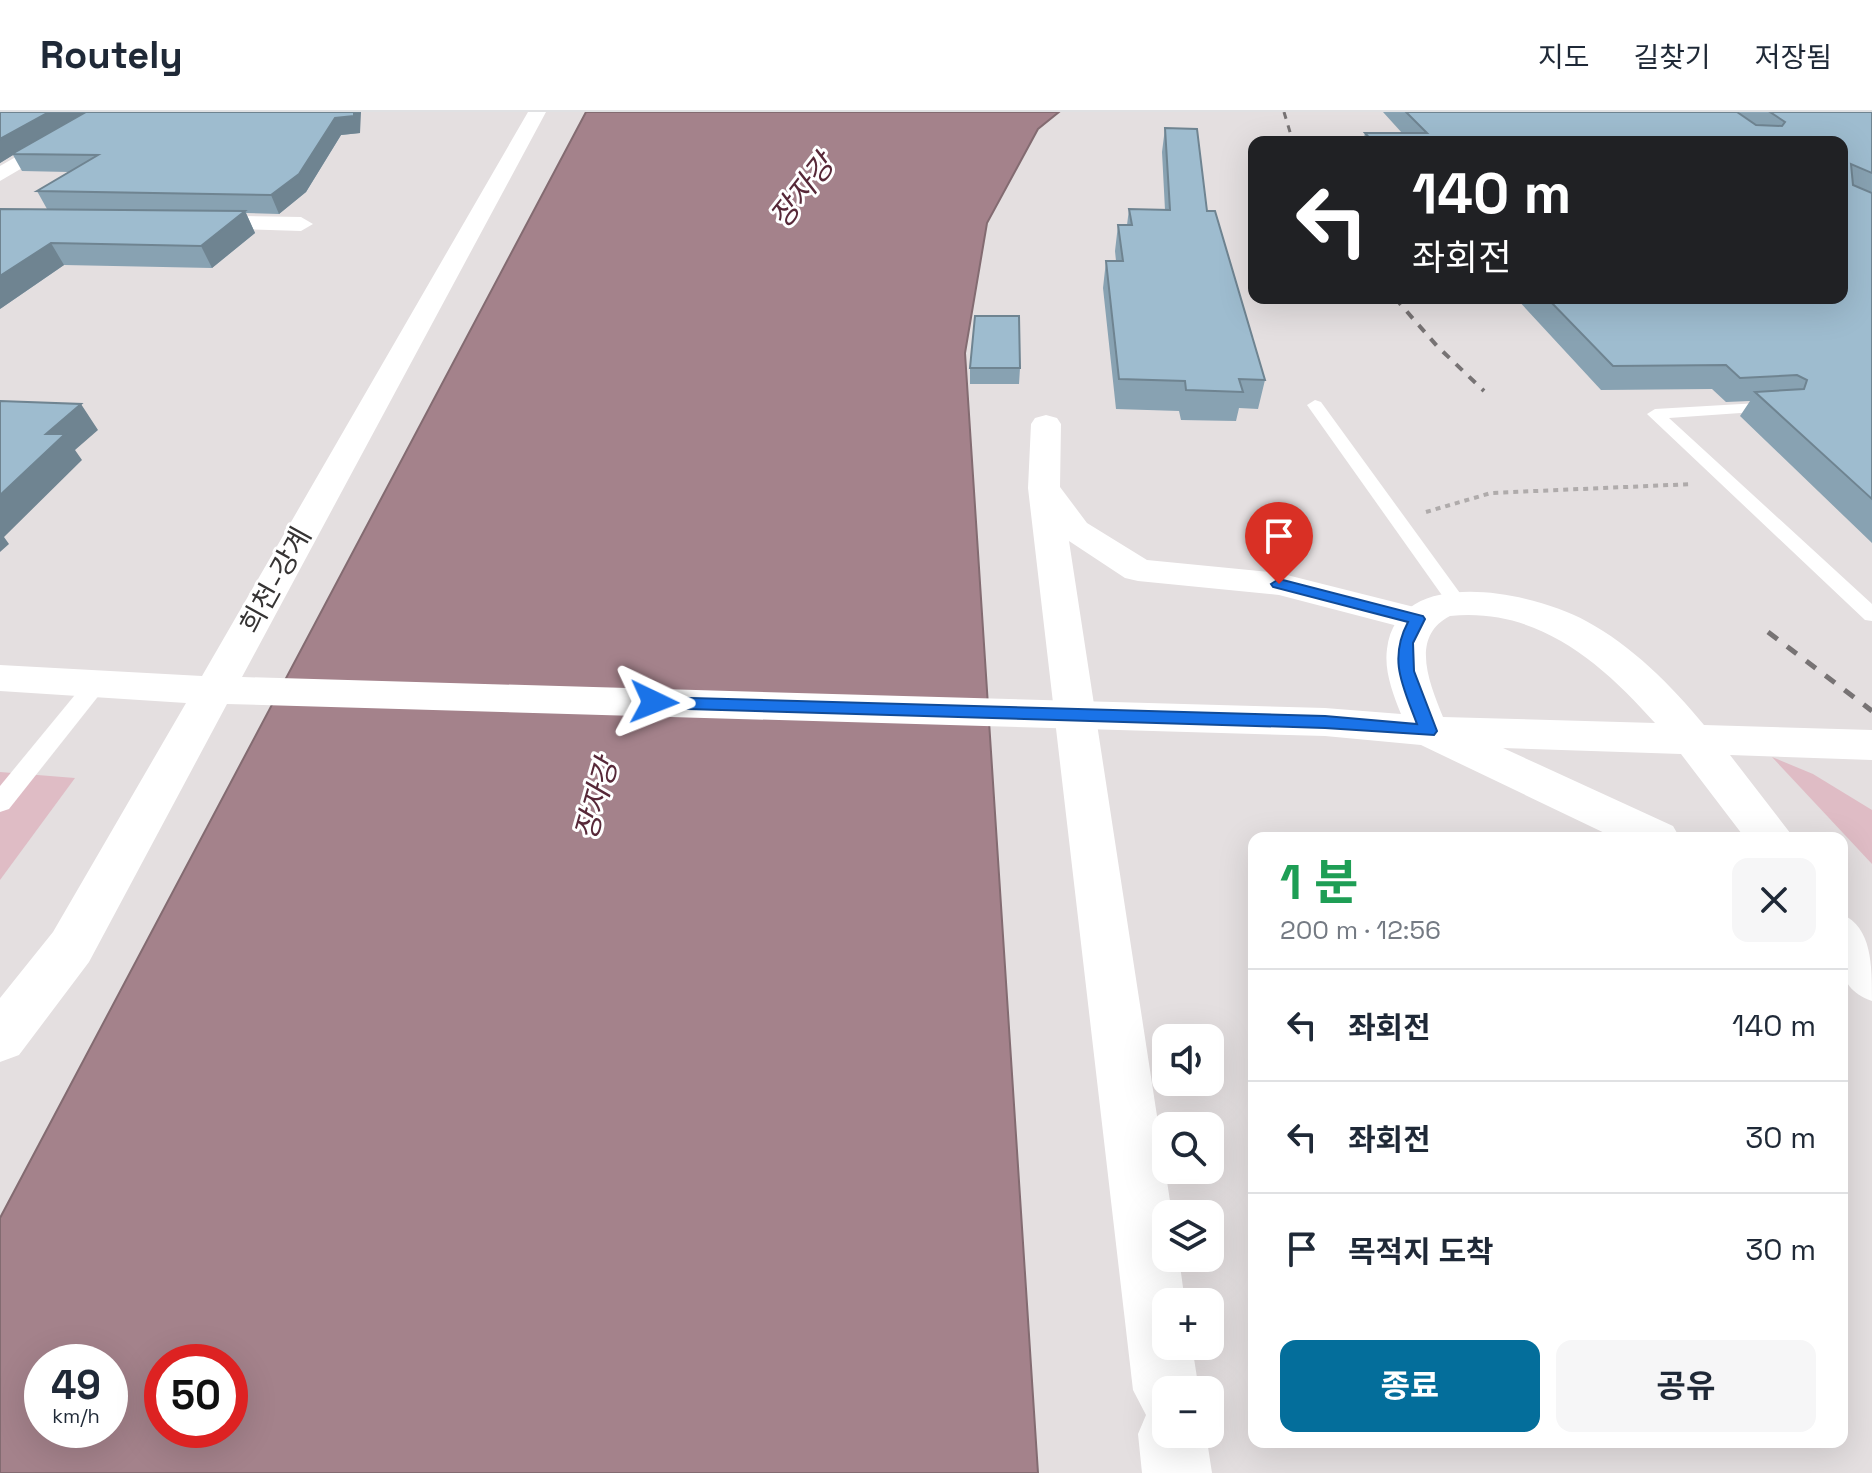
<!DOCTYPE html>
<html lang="ko">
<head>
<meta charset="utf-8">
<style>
	:root { --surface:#fff; --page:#f6f6f7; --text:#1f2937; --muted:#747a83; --line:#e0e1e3; --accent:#046e9b }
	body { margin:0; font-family:"Space Grotesk","Noto Sans KR",sans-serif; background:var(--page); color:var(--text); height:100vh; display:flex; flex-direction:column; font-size:30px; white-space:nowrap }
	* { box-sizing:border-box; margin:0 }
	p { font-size:26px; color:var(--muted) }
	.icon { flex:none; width:44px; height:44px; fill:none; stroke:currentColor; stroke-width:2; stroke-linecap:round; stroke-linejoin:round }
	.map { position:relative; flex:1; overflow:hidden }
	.side { position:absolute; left:1248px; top:720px; width:600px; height:616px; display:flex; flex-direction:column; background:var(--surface); border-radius:16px; box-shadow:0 8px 32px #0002 }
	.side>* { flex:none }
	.top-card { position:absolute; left:1248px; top:24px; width:600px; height:168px; border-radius:16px; box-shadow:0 8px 32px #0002; background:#202124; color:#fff; overflow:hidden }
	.controls { position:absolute; left:1152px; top:912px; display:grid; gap:16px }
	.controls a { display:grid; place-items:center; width:72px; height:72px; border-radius:16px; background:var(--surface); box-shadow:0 8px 32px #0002; font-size:40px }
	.speed { position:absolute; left:24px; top:1232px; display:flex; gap:16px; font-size:40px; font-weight:700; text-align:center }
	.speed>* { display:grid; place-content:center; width:104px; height:104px; border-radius:50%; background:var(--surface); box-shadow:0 8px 32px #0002; line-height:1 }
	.speed small { font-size:20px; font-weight:400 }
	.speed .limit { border:12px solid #d22; background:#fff; color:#111 }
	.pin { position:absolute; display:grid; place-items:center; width:68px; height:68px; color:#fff; margin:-82px -34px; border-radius:50% 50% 50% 0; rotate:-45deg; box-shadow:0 0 8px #0007 }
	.pin .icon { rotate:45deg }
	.me { position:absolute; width:88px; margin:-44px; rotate:92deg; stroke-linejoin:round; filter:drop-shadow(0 0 6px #0008) }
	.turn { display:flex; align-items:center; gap:28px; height:168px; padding:0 32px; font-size:36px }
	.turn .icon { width:104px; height:104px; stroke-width:2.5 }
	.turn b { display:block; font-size:56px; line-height:68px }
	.round { display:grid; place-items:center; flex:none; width:84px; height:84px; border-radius:16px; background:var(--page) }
	.summary { display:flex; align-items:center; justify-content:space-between; height:136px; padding:0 32px }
	h1 { font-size:48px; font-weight:700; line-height:60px; color:#1e9e55 }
	.action { display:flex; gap:16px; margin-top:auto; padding:16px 32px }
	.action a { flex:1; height:92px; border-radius:16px; background:var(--accent); color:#fff; font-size:32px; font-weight:700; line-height:92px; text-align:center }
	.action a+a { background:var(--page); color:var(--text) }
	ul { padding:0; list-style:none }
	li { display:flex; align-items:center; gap:24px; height:112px; padding:0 32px; border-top:2px solid var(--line) }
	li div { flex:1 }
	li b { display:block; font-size:30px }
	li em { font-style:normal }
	header { display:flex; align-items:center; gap:48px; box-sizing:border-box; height:112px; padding:0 40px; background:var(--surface); border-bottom:2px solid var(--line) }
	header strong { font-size:38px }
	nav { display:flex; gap:44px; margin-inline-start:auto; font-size:28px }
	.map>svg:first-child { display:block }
</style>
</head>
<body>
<header>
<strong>Routely</strong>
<nav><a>지도</a><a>길찾기</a><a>저장됨</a></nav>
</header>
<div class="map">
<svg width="1872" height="1361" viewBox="0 0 1872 1361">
	<rect width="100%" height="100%" fill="#e4dfe0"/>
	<g fill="#dfbcc5">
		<path d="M1772,645L1813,662L1872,698V752Z"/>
		<path d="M0,660L75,666L0,768Z"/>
	</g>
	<path fill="#a4828b" stroke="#836b71" stroke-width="2" fill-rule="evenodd" d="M586,0H1059L1038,17L987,111L965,241L1038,1361H0V1106ZM42,1250H110V1318H42ZM162,1250H230V1318H162Z"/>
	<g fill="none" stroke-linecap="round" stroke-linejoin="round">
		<path stroke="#afabab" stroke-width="4" stroke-dasharray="5 5" stroke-linecap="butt" d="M1426,400L1491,381L1693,372"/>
		<g fill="#fff" fill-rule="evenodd">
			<path d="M1315,288L1321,290L1465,488L1468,492L1465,496H1451L1307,293Z"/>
			<path d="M1776,290L1784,295L1782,298L1669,306L1872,492V509L1865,508L1647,302L1655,297Z"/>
			<path d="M96,565L104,567L107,572L104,577L9,697L0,700V674L88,567Z"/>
		</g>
		<g fill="#fff" fill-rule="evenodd">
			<path d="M192,103L301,105L313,112L301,119L184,115L180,110L184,105Z"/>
			<path d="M1046,303L1057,306L1061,312L1060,375L1087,411L1147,448L1279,461L1430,499L1436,507L1430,515L1417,519L1279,483L1138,469L1125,466L1069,429L1172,1102H1166V1146H1179L1185,1190H1166V1234H1192L1199,1278H1166V1322H1206L1212,1361H1142L1138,1322L1146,1303L1133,1278L1028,376L1031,312L1035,306Z"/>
		</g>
		<g fill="#fff" fill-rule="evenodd">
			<path d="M94,0H118L0,69V54Z"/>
			<path d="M528,0H546L242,565L1325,596L1401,602C1393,582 1384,559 1387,537C1398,450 1535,481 1586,509C1631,533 1671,573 1704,613L1872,618V648L1730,643L1794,726H1745L1681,642L1503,636L1673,714L1680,726H1615L1421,633L1325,624L227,592L89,850L19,943L0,950V886L53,820L186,591L0,579V553L202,564ZM1450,504C1537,495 1601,550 1655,611L1443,605C1430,572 1409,525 1450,504Z"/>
			<path d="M1842,802C1872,816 1872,852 1872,889C1830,874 1842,839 1842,802Z"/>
		</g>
		<path stroke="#777374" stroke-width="3" stroke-dasharray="7 7" stroke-linecap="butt" d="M1284,0L1293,30"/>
		<path stroke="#777374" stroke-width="4" stroke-dasharray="9 9" stroke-linecap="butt" d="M1395,186L1437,234L1484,279"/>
		<path stroke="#777374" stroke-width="5" stroke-dasharray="12 12" stroke-linecap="butt" d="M1768,520L1872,599"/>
	</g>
	<g fill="#88a2b2">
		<path d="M0,0L360,21L341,23L306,80L279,102L246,101L255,121L212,156L64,153L0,197L47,97L37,79L69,60L22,59L13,43L0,51Z"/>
		<path d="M1383,0H1872V431L1740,304L1750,289L1726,290L1712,277L1601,278L1516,186H1842V30H1363L1365,21H1402Z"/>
		<path d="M1165,16L1207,99L1265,268L1258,297L1239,296L1236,309L1181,308L1179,299L1116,297L1103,176L1106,149H1116L1115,139L1118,113H1127L1129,97L1165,98L1162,40Z"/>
		<path d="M970,256H1020L1019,272H970Z"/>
	</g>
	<g fill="#6f8491">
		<path d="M49,0H88L12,42L13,43L0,51V27Z"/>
		<path d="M354,0H361L360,21L341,23L306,80L279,102L271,83L335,6Z"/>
		<path d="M245,99L255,121L212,156L201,134Z"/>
		<path d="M51,131L64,153L0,197V164Z"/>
		<path d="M81,292L98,318L75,338L82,348L4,425L9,432L0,440V383L46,322Z"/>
	</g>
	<g fill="#9ebccf" stroke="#6f8491" stroke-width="2">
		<path d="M0,0H49L0,27Z"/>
		<path d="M86,0H354V4L335,6L299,62L271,83L37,79L98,43L12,42Z"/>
		<path d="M1406,0H1737L1756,13L1782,14L1785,10L1770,0H1872V61L1851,52L1853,73L1872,81V387L1755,280L1804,277L1807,268L1797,263L1740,266L1726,253L1613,254L1547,186H1842V30H1373L1365,21H1427Z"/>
		<path d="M1165,16L1197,17L1207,99H1215L1265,268L1239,267L1243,280L1186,278L1185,269L1119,267L1106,149H1123L1118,113H1132L1129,97L1170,98Z"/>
		<path d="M0,97L245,99L201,134L51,131L0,164Z"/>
		<path d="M975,204H1019L1020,256H970Z"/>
		<path d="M0,289L81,292L46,322H65L0,383Z"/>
	</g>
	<path fill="#1a73e8" stroke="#114b97" stroke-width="2" d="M1279,467L1423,504L1425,507L1413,531L1414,559L1437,619L1434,623L1325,616L654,596L645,590L654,585L1325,604L1417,612C1403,574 1388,548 1408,510L1273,475L1271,472Z"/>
	<g text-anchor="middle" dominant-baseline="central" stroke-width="6" stroke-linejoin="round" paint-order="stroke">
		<g font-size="28" fill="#363434" stroke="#fff">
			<text transform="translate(275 468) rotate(-61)">희천-강계</text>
		</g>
		<g font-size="30" font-style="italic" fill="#572838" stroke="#fff">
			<text transform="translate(802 79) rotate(-52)">장자강</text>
			<text transform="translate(596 687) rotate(-74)">장자강</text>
		</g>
	</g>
</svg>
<div class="controls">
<a><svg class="icon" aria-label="sound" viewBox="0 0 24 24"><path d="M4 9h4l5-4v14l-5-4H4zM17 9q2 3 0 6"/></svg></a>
<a><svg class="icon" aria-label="search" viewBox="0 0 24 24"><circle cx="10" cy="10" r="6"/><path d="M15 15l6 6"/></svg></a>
<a><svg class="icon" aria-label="layers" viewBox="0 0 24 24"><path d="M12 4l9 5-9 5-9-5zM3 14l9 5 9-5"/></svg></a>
<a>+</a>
<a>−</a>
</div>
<div class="speed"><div>49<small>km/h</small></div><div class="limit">50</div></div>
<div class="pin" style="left:1279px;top:472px;background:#d93025"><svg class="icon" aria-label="arrive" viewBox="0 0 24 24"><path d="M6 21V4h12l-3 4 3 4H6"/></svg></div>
<svg class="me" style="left:654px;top:590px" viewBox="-20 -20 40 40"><path d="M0-17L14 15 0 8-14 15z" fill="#1a73e8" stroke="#fff" stroke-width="4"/></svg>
<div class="top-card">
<div class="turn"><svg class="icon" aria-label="left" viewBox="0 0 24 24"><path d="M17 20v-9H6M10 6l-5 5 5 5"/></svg><div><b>140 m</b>좌회전</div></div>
</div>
<section class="side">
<div class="summary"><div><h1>1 분</h1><p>200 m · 12:56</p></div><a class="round"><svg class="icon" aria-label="close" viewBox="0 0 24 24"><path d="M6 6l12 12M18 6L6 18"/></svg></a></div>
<ul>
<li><svg class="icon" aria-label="left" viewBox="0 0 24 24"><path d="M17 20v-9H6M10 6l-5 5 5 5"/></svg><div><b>좌회전</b></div><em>140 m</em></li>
<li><svg class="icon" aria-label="left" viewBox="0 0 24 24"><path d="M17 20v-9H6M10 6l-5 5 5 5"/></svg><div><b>좌회전</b></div><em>30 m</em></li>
<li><svg class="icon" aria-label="arrive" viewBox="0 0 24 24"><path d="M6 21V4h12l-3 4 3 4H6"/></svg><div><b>목적지 도착</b></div><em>30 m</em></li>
</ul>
<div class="action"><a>종료</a><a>공유</a></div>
</section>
</div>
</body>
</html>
